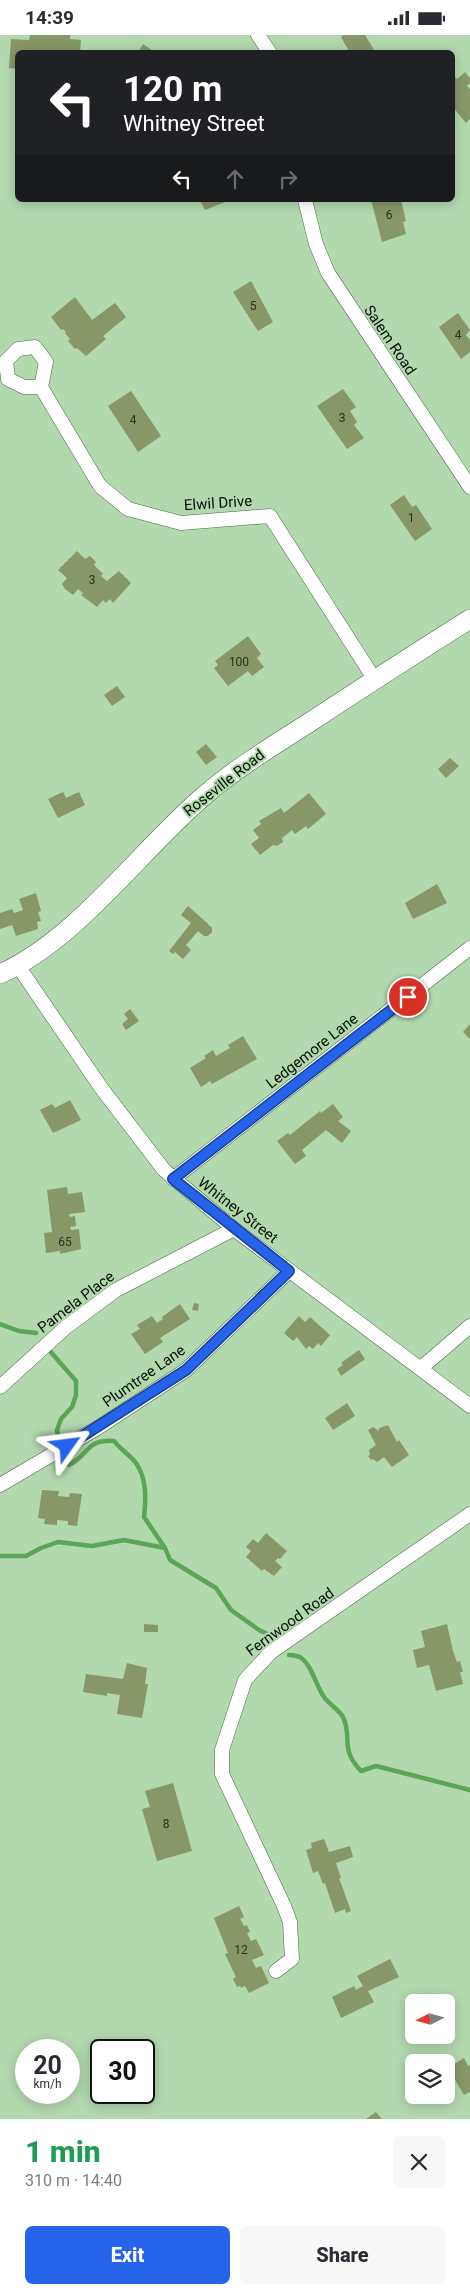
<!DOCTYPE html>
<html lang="en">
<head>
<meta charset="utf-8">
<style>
	:root { --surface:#fff; --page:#f7f7f7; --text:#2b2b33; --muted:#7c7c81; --accent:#2563eb }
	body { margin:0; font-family:Roboto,sans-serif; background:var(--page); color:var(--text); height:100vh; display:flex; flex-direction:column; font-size:19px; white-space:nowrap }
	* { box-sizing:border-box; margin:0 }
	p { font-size:16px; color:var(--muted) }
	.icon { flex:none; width:28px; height:28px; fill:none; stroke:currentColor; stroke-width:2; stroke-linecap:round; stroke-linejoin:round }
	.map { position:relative; height:2084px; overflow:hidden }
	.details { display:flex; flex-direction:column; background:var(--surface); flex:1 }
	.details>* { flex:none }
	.banner { position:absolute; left:15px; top:15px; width:440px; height:152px; border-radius:8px; box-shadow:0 2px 12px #0003; background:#202124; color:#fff; overflow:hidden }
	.needle { width:32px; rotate:264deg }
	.controls { position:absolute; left:405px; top:1959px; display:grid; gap:10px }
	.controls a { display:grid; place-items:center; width:50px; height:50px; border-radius:8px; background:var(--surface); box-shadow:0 2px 12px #0003; font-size:25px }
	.speed { position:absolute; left:15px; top:2004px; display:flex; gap:10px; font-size:25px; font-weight:700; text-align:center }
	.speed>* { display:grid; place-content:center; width:65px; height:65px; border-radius:50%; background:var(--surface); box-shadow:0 2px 12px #0003; line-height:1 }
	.speed small { font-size:12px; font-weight:400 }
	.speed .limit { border:2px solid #111; border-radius:8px; background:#fff; color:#111 }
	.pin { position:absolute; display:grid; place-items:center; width:42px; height:42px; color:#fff; margin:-21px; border:2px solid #fff; border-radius:50%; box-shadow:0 1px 5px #0007 }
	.me { position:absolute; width:55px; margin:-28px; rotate:59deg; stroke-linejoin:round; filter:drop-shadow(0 0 4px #0008) }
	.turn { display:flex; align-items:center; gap:18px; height:105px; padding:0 25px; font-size:22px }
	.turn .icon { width:65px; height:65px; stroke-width:2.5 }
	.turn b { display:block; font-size:35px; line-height:42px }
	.lanes { display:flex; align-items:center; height:48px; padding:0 25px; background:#0003; justify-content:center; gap:25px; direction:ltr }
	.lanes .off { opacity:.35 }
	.round { display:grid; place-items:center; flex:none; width:52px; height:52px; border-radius:8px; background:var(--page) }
	.headline { display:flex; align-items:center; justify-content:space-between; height:85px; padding:0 25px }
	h1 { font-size:30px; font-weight:800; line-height:38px; color:#1e9e55 }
	.primary-button { display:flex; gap:10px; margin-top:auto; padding:10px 25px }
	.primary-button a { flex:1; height:58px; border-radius:8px; background:var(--accent); color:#fff; font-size:20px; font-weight:800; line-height:58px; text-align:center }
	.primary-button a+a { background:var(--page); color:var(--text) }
	.status { display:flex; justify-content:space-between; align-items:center; height:35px; padding:0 25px; background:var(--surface); direction:ltr }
	.status svg { height:14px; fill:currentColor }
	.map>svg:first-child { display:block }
</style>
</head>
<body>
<div class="status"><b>14:39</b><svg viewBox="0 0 49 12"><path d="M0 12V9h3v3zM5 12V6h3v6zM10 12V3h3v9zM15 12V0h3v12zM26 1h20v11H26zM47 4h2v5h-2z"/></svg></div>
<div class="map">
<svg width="470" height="2084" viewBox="0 0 470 2084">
	<rect width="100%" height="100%" fill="#b2d8ae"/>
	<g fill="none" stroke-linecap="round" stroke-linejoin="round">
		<g stroke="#5aa556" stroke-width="4.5">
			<path d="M0,1289L19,1296L36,1298"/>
			<path d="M50,1316L76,1346V1360L72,1372L61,1384L57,1395L60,1409"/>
			<path d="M69,1430C89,1421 85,1404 114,1406C120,1414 130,1420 136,1428C147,1444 146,1464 144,1482L165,1513L170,1525L216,1553L231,1575L259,1595L274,1602"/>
			<path d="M0,1521H26L41,1513L58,1507L92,1511L124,1505L165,1513"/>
			<path d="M289,1620C292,1620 297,1621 300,1622C312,1630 316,1651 324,1662C329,1669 339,1675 343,1682C353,1703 339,1713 361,1736L376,1731L470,1755"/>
		</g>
	</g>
	<g fill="#879767">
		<path d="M30,0H70V4L81,5L80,18H18V34L9,33L11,4L29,5Z"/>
		<path d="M343,0H365L376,18H350L341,2Z"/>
		<path d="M143,9L156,18H138Z"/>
		<path d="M465,37L470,43V48L467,51L470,54V84L466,88L452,71V39L457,44Z"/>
		<path d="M200,165H230L205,175Z"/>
		<path d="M371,165H401L406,186L403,187L406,199L382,207Z"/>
		<path d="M251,246L273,287L258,296L233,257Z"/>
		<path d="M75,262L92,285L115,268L126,282L103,301L106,304L86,321L77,313L75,314L68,306L70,304L65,298L66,297L63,294L61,295L51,282Z"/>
		<path d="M458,278L470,295L466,300L470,305V317L461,324L439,292Z"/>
		<path d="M343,354L356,372L350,376L357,387L354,390L364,403L347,414L317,371Z"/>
		<path d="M131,356L161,401L138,417L108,371Z"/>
		<path d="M404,460L412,472L416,470L432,494L415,506L390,470Z"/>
		<path d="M77,516L85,524L90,521L96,527L94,530L103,539L101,541L107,546L119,536L131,548L113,568L110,564L106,568L103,565L97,572L81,560L83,558L78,554L73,560L65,554L62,549L67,543L58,535Z"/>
		<path d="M248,601L261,619L257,623L264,632L252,641L248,636L228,651L214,633L218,630L215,626Z"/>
		<path d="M117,651L125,662L112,671L104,660Z"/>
		<path d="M206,709L217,722L206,730L196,717Z"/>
		<path d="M450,723L459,731L446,743L438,734Z"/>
		<path d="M63,757L66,763L79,757L85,770L58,783L48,764Z"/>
		<path d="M309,758L326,779L308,794L306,791L295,799L292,795L282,803L283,807L277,811L273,810L260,820L251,809L259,803L253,795L261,789L259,786L281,773L284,778Z"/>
		<path d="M437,849L447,868L413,884L405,868Z"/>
		<path d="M36,858L41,876L38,877L41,886L37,887L38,894L16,901L12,890L0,894V878L12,874L14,878L23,875L19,864Z"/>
		<path d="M188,871L206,887L212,893V897L208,901H204L198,896L186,910L191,915L183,924L175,917L173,919L169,916L191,888L181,880Z"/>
		<path d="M130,974L139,986L126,995L122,989L128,984L124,979Z"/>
		<path d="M470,989V1004L463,997Z"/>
		<path d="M243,1001L257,1024L212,1049L210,1046L201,1052L190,1033L206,1023L204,1021L213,1015L216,1021L230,1013L228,1010Z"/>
		<path d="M70,1065L81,1085L53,1098L40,1075L52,1069L55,1073Z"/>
		<path d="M333,1069L343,1082L338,1086L351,1096L342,1108L326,1095L302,1115L306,1121L295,1129L277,1106L288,1098L290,1100L320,1076L321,1078Z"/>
		<path d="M67,1152L68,1159L82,1157L85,1177L69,1179L70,1182L75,1181L76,1191L70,1192L71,1195L79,1194L81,1214L60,1219V1216L46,1218L44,1198L52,1197L47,1155Z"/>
		<path d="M194,1268L199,1269L198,1276L192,1275Z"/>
		<path d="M180,1269L190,1284L160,1303L163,1307L145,1319L131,1299L140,1294L137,1290L152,1281L157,1288L163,1284L162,1282Z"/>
		<path d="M299,1281L305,1287L310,1282L330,1300L321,1311L318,1308L313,1314L309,1311L306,1314L297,1302L293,1306L284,1298Z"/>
		<path d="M359,1315L365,1324L341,1341L337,1334L343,1330L341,1328Z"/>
		<path d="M347,1368L355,1381L333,1395L325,1383Z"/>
		<path d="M388,1390L397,1407L399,1405L409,1420L392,1432L384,1422L377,1427L373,1424L371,1425L368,1421L370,1420L369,1415L376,1410L368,1395L373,1392L379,1396V1393Z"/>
		<path d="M42,1455L59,1456L58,1461L69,1462L70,1458L82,1459L77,1491L68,1490V1486L57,1485V1490L44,1489L45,1484L38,1483Z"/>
		<path d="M266,1498L287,1516L280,1524L278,1523L275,1526L282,1532L274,1541L264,1534L262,1536L246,1522L251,1516L246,1512L253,1504L258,1508Z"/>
		<path d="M144,1589L158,1590V1597H144Z"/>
		<path d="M447,1589L453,1616L457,1627L460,1626L463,1637H460L463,1649L436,1656L429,1630L417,1633L413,1615L425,1612L421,1596Z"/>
		<path d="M127,1628L147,1633L145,1649H148L142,1683L117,1679L120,1660L107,1658V1661L83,1657L86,1639L123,1644Z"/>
		<path d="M173,1748L192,1816L157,1826L142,1774L150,1772L145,1756Z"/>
		<path d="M324,1804L329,1817L350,1811L353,1822L336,1828L341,1843H339L351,1876L346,1878L345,1874L335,1878L325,1848L323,1849L318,1836L313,1838L306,1815L312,1813L311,1808Z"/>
		<path d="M239,1871L244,1882L240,1884L244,1891L247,1890L250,1897L247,1898L251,1906L256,1904L264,1920L252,1925L256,1933L261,1931L269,1948L249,1958L245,1951L241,1953L240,1951L237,1952L233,1944L236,1942L225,1919L228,1918L214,1883Z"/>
		<path d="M390,1924L399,1942L368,1956L374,1967L341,1983L332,1962L354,1951L356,1955L363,1951L357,1941Z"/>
		<path d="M464,2023L468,2031L470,2030V2058L469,2057L464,2060L448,2033Z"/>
		<path d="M376,2077L382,2084H366Z"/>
	</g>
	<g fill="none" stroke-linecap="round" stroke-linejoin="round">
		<defs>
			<g id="street">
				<path d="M258,0L270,18"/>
				<path d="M305,165L316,209L328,238L470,452"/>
				<path d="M41,352H24L8,344L6,326L18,314L35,312L46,327L41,352L100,451L128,474L181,488L270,481L375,645"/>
				<path d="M18,931L102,1054L164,1135L234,1194L470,1371"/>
				<path d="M173,1144L470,913"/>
				<path d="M421,1333L470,1291"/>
				<path d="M0,1352L66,1292L116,1255L234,1194"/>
				<path d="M0,1450L99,1392L186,1335L289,1236"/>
				<path d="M276,1936L292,1924L290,1887L284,1871L222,1739V1715L245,1645L271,1617L470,1479"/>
			</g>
			<path id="secondary" d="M0,939C78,904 140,815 205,760C236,733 273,711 307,689C362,653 416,618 470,584"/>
		</defs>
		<use href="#street" stroke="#476944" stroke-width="15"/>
		<use href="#secondary" stroke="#476944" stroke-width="20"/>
		<use href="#street" stroke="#fff" stroke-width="14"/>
		<use href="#secondary" stroke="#fff" stroke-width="19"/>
	</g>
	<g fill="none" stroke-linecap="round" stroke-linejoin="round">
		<defs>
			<path id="route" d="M67,1411L186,1335L289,1236L173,1144L408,962"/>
		</defs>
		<use href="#route" stroke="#184099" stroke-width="12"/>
		<use href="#route" stroke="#2563eb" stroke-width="9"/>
	</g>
	<g text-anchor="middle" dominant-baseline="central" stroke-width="4" stroke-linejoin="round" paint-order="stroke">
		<g font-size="12" fill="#25311c">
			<text x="389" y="180">6</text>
			<text x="253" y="271">5</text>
			<text x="458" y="300">4</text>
			<text x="342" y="383">3</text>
			<text x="133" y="385">4</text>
			<text x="411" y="483">1</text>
			<text x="92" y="545">3</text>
			<text x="239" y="627">100</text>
			<text x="65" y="1207">65</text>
			<text x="166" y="1789">8</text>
			<text x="241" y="1915">12</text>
		</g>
		<g font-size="15" fill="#040f03" stroke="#b2d8ae">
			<text transform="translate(390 305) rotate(56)">Salem Road</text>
			<text transform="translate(218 468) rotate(-4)">Elwil Drive</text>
			<text transform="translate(224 748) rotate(-38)">Roseville Road</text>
			<text transform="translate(312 1016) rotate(-38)">Ledgemore Lane</text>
			<text transform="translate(238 1175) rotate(38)">Whitney Street</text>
			<text transform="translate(76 1267) rotate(-37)">Pamela Place</text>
			<text transform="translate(144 1341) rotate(-35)">Plumtree Lane</text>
			<text transform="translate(290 1587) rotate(-36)">Fernwood Road</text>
		</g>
	</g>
</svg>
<div class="controls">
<a><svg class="needle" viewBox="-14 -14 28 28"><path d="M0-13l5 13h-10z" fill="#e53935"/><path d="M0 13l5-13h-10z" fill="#7c7c81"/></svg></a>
<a><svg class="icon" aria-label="layers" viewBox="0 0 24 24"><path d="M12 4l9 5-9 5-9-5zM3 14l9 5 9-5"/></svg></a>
</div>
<div class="speed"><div>20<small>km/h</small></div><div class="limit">30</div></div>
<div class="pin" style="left:408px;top:962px;background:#d93025"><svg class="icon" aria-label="arrive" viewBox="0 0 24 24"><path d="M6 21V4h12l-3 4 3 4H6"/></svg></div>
<svg class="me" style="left:67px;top:1411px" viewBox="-20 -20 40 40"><path d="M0-17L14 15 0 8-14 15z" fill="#2563eb" stroke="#fff" stroke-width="4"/></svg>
<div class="banner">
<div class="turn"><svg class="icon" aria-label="left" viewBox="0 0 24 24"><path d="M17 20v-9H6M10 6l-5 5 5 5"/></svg><div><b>120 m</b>Whitney Street</div></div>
<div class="lanes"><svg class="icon" aria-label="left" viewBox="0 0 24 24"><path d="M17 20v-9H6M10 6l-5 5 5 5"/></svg><svg class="icon off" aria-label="ahead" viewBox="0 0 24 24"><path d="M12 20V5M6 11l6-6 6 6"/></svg><svg class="icon off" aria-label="right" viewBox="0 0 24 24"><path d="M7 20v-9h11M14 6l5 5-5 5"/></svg></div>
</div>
</div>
<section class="details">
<div class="headline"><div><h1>1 min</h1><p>310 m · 14:40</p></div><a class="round"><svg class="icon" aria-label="close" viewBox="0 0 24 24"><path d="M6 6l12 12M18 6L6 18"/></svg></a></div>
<div class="primary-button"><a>Exit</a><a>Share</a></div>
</section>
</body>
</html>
